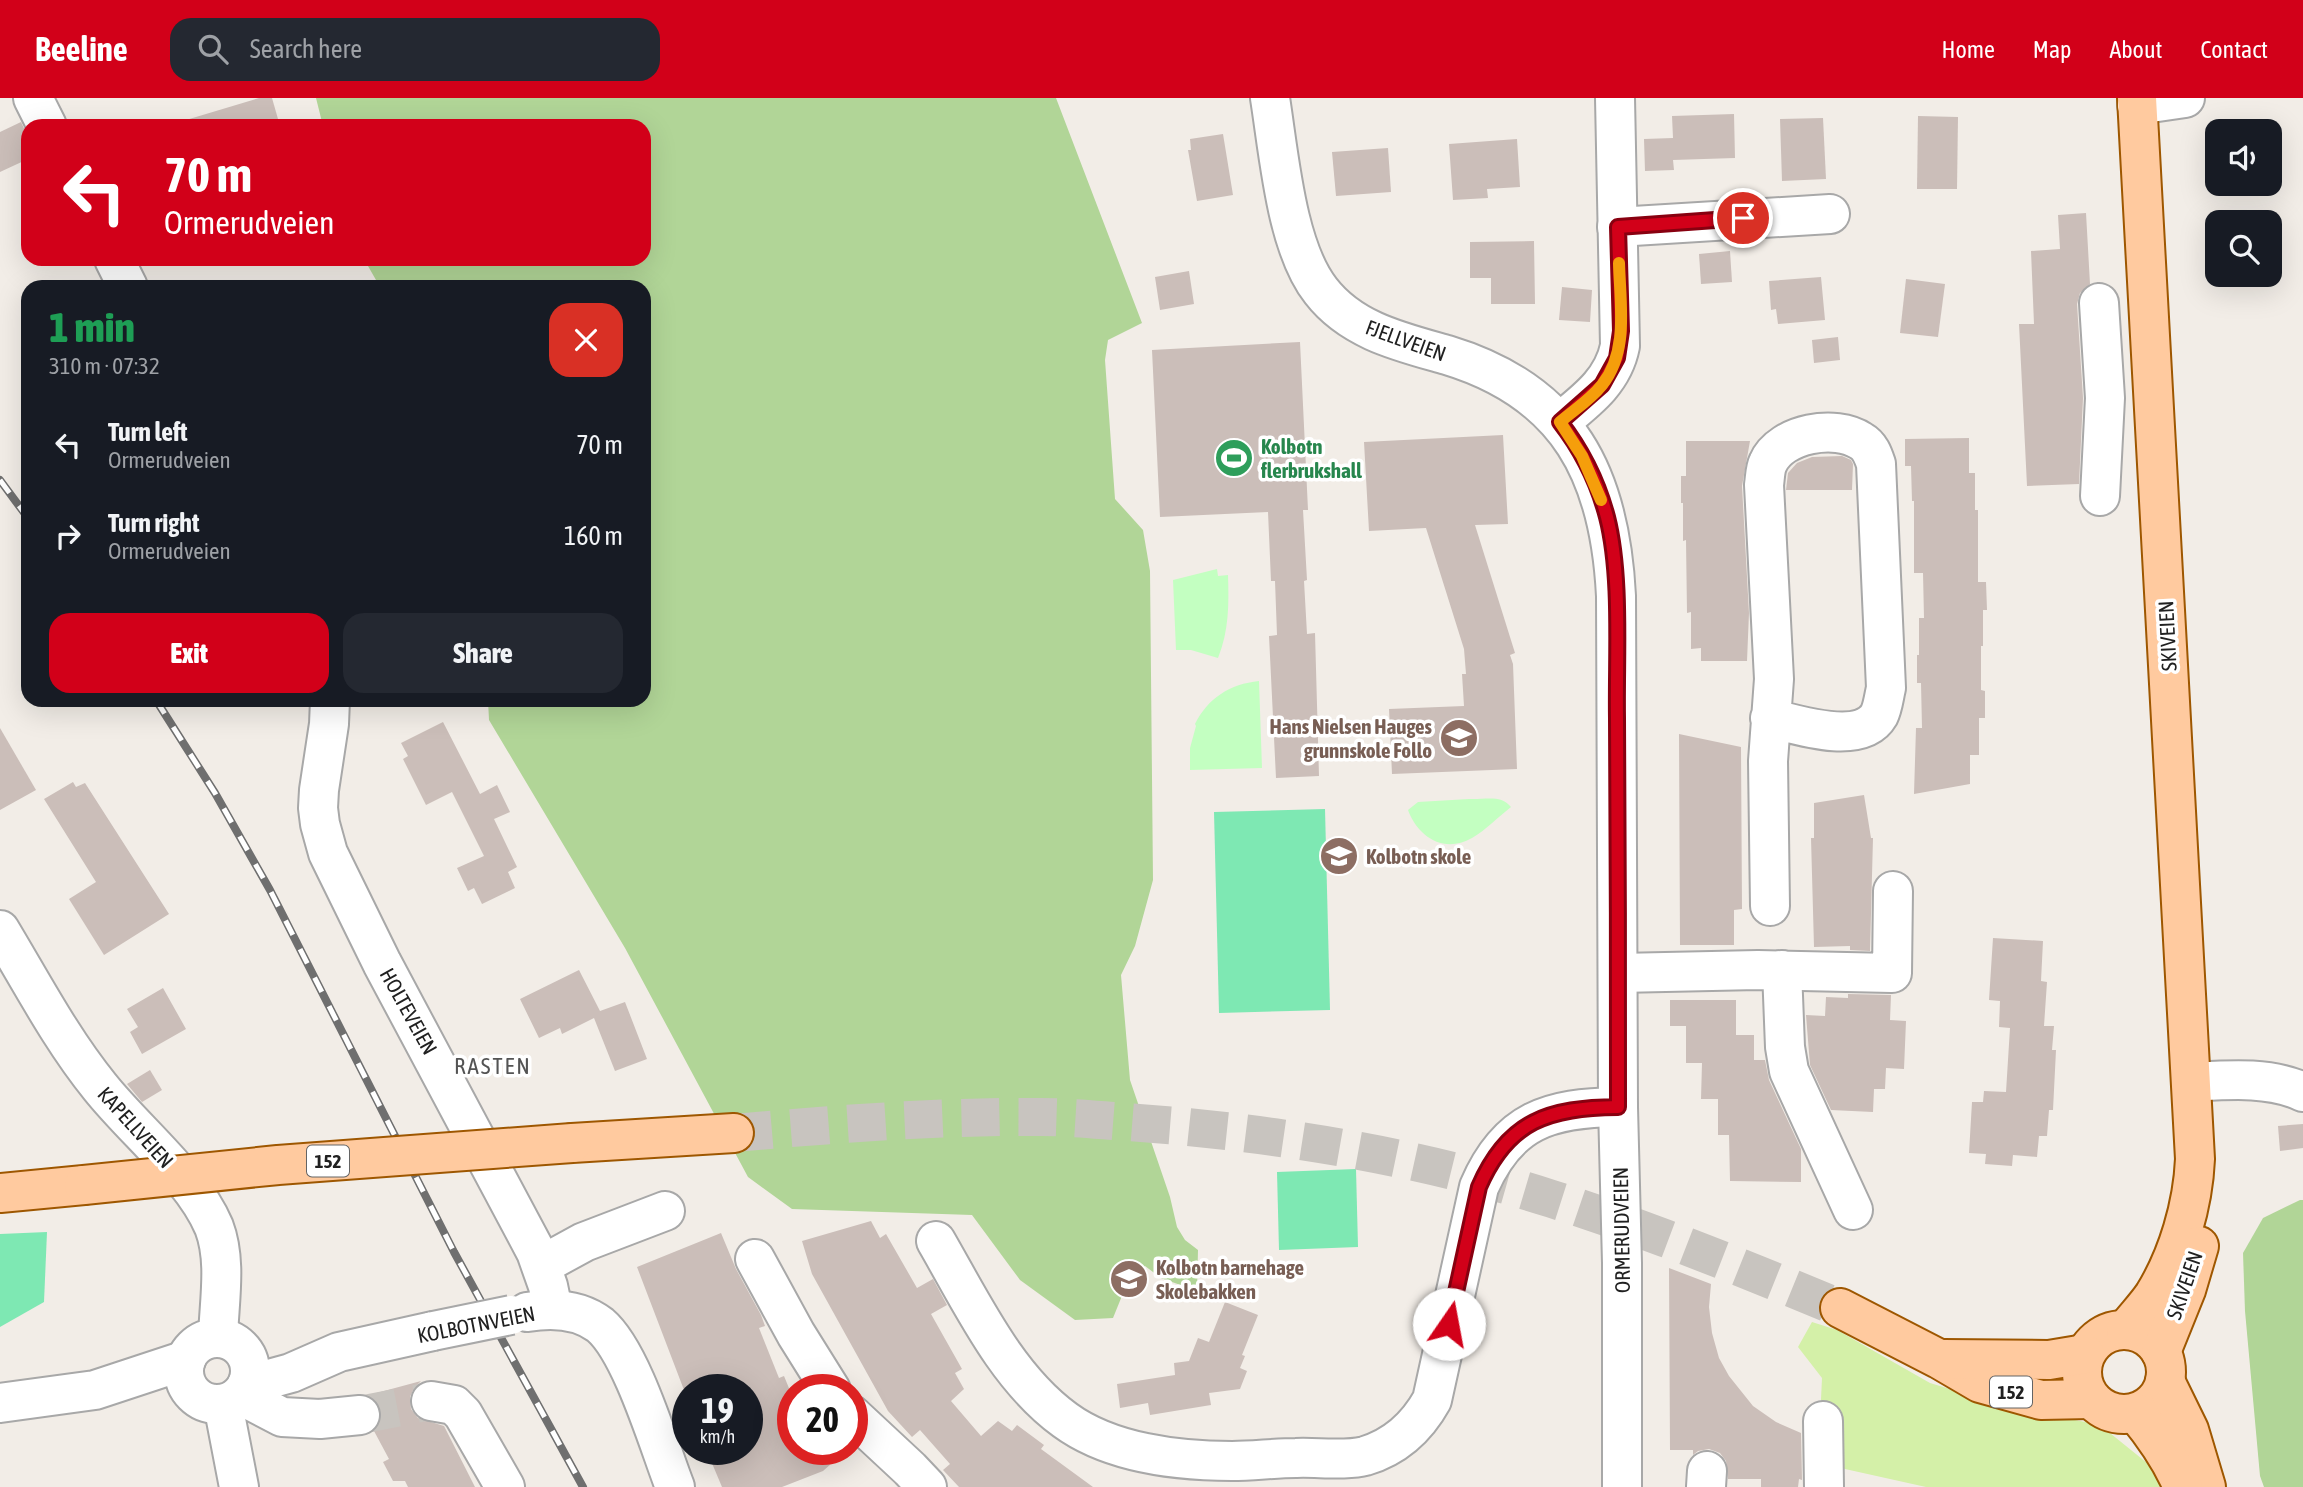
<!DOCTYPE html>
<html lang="en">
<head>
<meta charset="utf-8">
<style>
	:root { --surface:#171b24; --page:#242831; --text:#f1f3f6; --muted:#9ea1a6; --accent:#d20019 }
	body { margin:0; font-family:"Asap Condensed",sans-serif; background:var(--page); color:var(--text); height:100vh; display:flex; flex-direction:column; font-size:26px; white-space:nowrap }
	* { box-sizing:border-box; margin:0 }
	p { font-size:23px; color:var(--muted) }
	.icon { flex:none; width:38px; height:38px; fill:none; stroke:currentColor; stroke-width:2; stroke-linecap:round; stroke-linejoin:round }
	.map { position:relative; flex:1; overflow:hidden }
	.panel { position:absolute; left:21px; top:182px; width:630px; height:427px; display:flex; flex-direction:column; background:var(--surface); border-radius:21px; box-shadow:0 7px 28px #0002 }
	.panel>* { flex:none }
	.hud { position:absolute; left:21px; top:21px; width:630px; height:147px; border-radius:21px; box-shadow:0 7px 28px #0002; background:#d20019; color:#fff; overflow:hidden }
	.fabs { position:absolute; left:2205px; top:21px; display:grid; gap:14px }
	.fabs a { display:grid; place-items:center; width:77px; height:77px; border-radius:14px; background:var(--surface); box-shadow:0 7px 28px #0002; font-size:35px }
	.speed { position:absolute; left:672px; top:1276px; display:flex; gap:14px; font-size:35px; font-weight:700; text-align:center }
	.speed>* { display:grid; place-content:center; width:91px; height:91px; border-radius:50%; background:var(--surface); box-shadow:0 7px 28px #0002; line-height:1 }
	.speed small { font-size:18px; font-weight:400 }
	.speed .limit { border:10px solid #d22; background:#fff; color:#111 }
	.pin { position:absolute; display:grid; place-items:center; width:60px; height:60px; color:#fff; margin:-30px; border:4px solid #fff; border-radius:50%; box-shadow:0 2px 7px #0007 }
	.me { position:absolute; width:77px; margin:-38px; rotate:12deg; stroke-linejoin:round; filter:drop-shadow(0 0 5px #0008) }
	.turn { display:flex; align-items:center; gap:24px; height:147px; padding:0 28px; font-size:32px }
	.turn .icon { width:91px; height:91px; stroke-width:2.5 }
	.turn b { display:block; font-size:49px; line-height:60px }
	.round { display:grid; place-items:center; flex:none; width:74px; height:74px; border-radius:21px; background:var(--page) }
	.overview { display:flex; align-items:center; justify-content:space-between; height:119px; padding:0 28px }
	h1 { font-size:42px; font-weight:800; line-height:52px; color:#1e9e55 }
	.primary-button { display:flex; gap:14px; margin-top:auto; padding:14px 28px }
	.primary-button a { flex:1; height:80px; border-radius:21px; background:var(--accent); color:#fff; font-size:28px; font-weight:800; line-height:80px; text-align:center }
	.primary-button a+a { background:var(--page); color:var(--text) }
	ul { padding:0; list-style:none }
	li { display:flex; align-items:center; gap:21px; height:91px; padding:0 28px }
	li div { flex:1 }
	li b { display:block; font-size:26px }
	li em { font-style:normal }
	header { display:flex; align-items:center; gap:42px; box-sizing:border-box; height:98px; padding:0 35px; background:var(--accent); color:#fff }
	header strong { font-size:33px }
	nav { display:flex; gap:38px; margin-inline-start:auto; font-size:24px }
	.search { width:490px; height:63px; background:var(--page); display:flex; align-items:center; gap:18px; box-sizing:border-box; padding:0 24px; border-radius:21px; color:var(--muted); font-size:26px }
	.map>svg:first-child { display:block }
</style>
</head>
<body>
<header>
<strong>Beeline</strong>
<div class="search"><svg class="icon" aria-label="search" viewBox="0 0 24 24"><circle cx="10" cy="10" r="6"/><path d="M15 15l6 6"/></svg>Search here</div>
<nav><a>Home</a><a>Map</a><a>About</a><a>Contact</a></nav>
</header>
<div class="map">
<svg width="2303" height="1389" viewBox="0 0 2303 1389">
	<rect width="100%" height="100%" fill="#f2ede7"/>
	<path fill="#d4f0a8" d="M1812,1224L1837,1232L1930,1285L2006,1308L2100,1327L2157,1373L2163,1389H1926L1818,1365L1822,1280L1798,1249Z"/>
	<g fill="#b1d597">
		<path d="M316,0H1056L1142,225L1108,242L1105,262L1115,401L1143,432L1150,473L1153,782L1135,848L1121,877L1130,982L1170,1099L1177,1129L1185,1142L1198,1152L1197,1193L1161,1180L1145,1168L1128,1183L1113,1220L1075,1222L1020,1182L972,1117L792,1111L748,1079L625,850L489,622L488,602H644V189H380L364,161H644V28H323Z"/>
		<path d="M2300,1102H2303V1389H2264L2260,1378L2245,1213L2243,1155L2263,1120Z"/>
	</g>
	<g fill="#c3ffc1">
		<path d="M1217,471L1218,478L1228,477C1229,506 1229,533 1218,560L1191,552H1176L1173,482Z"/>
		<path d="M1259,583L1262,670L1190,672V650L1196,628L1195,626C1208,600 1230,586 1259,583Z"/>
		<path d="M1469,701C1484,702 1501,696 1511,709C1498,719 1486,732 1472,740C1444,756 1418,739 1408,712L1418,704Z"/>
	</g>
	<g fill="#7ee8b3">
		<path d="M1325,711L1330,912L1219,915L1214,714Z"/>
		<path d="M1356,1071L1358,1149L1279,1152L1277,1074Z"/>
		<path d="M47,1134L44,1204L0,1229V1136Z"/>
	</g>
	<g fill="#cbbeb9">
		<path d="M259,0H272L280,28H186V22Z"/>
		<path d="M1734,16L1735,60L1673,62L1674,72L1645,73L1644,41L1673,40L1672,18Z"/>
		<path d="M1918,18L1958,19L1957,91H1917Z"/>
		<path d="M1823,20L1826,81L1782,83L1780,21Z"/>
		<path d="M21,24L28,39V61L0,74V34Z"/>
		<path d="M1223,36L1233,97L1197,103L1188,52H1191L1190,41Z"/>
		<path d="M1517,41L1520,89L1487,91L1488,100L1453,102L1449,46Z"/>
		<path d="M1388,50L1391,94L1336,98L1332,54Z"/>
		<path d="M2086,115L2090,186L2080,195L2077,206L2083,300L2079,386L2027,388L2019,226H2034L2031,153L2060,151L2058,117Z"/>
		<path d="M1534,143L1535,206H1491V180H1470V144Z"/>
		<path d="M1730,153L1732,184L1701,186L1699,156Z"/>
		<path d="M1189,173L1194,206L1160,212L1155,179Z"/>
		<path d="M1821,179L1825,222L1778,226L1776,211L1771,212L1769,183Z"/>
		<path d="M1906,181L1945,186L1938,239L1900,235Z"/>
		<path d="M1562,189L1592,192L1590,224L1559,222Z"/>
		<path d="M1838,239L1840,262L1814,265L1812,242Z"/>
		<path d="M1300,244L1308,412H1303L1307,482L1304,483L1307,536L1315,535L1319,678L1276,680L1269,538L1277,537L1275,483H1271L1268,414L1160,419L1152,252Z"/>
		<path d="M1503,337L1508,426L1475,427L1515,555L1510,557L1513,566L1517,671L1392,676L1389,611L1464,608L1462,576H1466L1464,551L1426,430L1369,433L1364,344Z"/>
		<path d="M1969,340V375H1975V412H1978V484H1986L1987,512H1983V548H1981V592L1985,593V620H1979V657H1970V686L1914,696L1916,630H1922L1921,585H1917V557H1919V520H1924L1923,475H1914V403H1912L1911,368H1905V341Z"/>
		<path d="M1686,343H1750L1742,388L1749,515L1747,563H1701V550L1691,551V514L1687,515L1686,442L1683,443V405H1681V378H1686Z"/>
		<path d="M1842,358L1851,362L1853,366L1852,392H1786L1788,375L1797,365L1812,359Z"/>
		<path d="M443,624L480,696L497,687L510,714L494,721L517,769L508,774L515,790L482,806L474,790L468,793L457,770L484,758L452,694L426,707L403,661L408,658L401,645Z"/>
		<path d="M0,630L36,692L0,712Z"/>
		<path d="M1679,636L1741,649L1742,811L1734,812V847H1680Z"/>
		<path d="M73,684L76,689L85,685L169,816L104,857L69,801L96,784L44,701Z"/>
		<path d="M1864,697L1871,740H1873L1870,853L1850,852V848L1814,849L1811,740H1814V705Z"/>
		<path d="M1993,840L2043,843L2041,883L2047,884L2044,928H2054L2052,952H2056L2053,1012H2049L2047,1038H2039L2037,1059L2013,1057L2012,1068L1985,1066L1986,1056L1969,1055L1972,1004H1983L1984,993L2006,994L2010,930L1999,929L2000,903L1989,902Z"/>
		<path d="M579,872L600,913L625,904L647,961L615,973L594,920L562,936L560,930L539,940L520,901Z"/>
		<path d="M163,890L186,931L142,956L130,934L138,929L127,911Z"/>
		<path d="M1848,896L1891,897L1890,922L1906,923L1904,971L1886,970L1885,991H1874L1873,1014L1831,1012L1810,967L1806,917L1825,918L1826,899L1848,900Z"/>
		<path d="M1670,902H1736V937H1754V962H1765L1769,982L1801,1051V1084L1730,1083L1729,1037H1718V1001H1701L1702,965H1686V928H1670Z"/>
		<path d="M150,972L162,992L142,1004L127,986Z"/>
		<path d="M2303,1026V1050L2280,1053L2278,1028Z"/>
		<path d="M871,1123L880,1140L886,1136L917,1190L933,1181L947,1207L931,1216L962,1271L955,1275L964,1291L951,1303L981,1338L998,1323L1012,1333L1017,1327L1044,1347L1041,1351L1093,1389H959L943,1372L950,1366L920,1332L912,1339L888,1313L812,1176L802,1143Z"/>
		<path d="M721,1135L736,1171L761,1217L765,1228L759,1230L779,1280L784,1278L793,1300V1351H848L823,1373L782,1389H722L706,1351H747V1292H684L637,1169Z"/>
		<path d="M1669,1170L1711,1186L1709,1209L1712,1235L1719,1260L1729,1278L1753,1308L1776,1324L1801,1335L1802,1382L1799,1381L1798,1389H1761V1381H1728L1726,1363L1720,1355L1709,1351L1698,1353L1693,1357V1352H1670Z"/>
		<path d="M1225,1204L1258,1217L1242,1257L1245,1258L1240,1270L1247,1273L1240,1291L1209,1295L1211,1307L1150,1317L1148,1305L1120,1310L1117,1286L1175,1277L1174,1265L1189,1263L1198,1240L1209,1244Z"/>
		<path d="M421,1283L414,1290L410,1299L411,1311L418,1320L444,1328L475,1389H408L405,1383H393L383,1364L389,1361L374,1333L380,1325L382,1314L377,1304L369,1297Z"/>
	</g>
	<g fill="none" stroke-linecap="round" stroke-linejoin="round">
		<path stroke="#c8c4bf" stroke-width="38" stroke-dasharray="38 19" stroke-linecap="butt" d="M360,1317L431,1303"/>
		<path stroke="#c8c4bf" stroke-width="38" stroke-dasharray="38 19" stroke-linecap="butt" d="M734,1035C836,1026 939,1018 1041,1019C1070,1019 1098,1022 1127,1024C1270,1034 1415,1057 1552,1101C1650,1132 1745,1171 1840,1210"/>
		<defs>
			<g id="minor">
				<path d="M33,0L47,28"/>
				<path d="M1270,0C1279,56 1286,149 1321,193C1352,233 1401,244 1447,257C1569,294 1610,377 1616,498L1618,1009L1622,1165V1389"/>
				<path d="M2137,7L2185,0"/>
				<path d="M1617,129L1830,116"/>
				<path d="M114,161L128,189"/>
				<path d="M2099,205L2105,300L2100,398"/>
				<path d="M1560,324C1587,302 1613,283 1620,248L1615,0"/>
				<path d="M330,602L329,626L319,692L318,710L320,726L328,755L382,865L536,1154L548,1188L553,1212"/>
				<path d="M1770,808L1768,663L1774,581L1764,387C1765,380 1765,371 1768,365C1781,335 1836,326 1861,343C1870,348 1873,357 1876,366L1886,590C1884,598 1883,609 1879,617C1861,648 1797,627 1770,620"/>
				<path d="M0,832C32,885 61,941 100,989C135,1033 193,1079 214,1129C227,1163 219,1204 218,1240"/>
				<path d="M1782,872L1785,949L1789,973L1853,1112"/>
				<path d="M1619,875L1758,872L1892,875L1893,793"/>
				<path d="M2191,984C2227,982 2269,978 2303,994"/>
				<path d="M936,1143C972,1205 1006,1279 1065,1322C1110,1355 1178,1363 1232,1363C1253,1363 1275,1360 1296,1360C1316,1359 1346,1363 1365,1358C1395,1349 1417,1329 1432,1302L1479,1089C1508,1022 1549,1010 1618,1009"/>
				<path d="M755,1161L796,1236L831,1292"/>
				<path d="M542,1167L584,1144L665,1113"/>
				<path d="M527,1214C551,1210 579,1211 600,1227C632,1254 659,1348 675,1389"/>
				<circle cx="217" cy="1273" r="33"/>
				<path d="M247,1287L291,1275L339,1254L433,1233"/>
				<path d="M240,1297L282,1319L320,1321L360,1317"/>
				<path d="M431,1303L454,1307L463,1316L505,1389"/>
				<path d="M0,1305L95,1292L186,1262"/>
				<path d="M223,1306L239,1389"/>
				<path d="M852,1317L910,1371L927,1389"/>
				<path d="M1823,1323L1824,1389"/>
				<path d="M1706,1389L1707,1373"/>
			</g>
			<g id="major">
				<path d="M572,1045L734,1035"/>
				<path d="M0,1095L84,1087"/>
				<path d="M1840,1210L1939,1261L1980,1285L2041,1302L2091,1301"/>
				<circle cx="2124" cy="1274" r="42"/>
				<path d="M2126,1232C2135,1220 2146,1209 2154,1197C2178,1158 2193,1107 2195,1061L2137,0"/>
				<path d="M2161,1254L2186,1192L2199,1148"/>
				<path d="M1944,1261L2049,1262L2085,1256"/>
				<path d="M2165,1283L2189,1332L2206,1389"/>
				<path d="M2136,1315C2155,1338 2171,1361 2183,1389"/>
			</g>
		</defs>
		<use href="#minor" stroke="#a8a8a8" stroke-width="42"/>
		<use href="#major" stroke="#9e5700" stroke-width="42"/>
		<use href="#minor" stroke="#fff" stroke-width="38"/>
		<use href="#major" stroke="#ffca9f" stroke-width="38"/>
		<defs>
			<g id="rail">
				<path d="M0,382L28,420"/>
				<path d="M156,602L215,695L270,792L454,1154L583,1389"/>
			</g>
		</defs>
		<use href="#rail" stroke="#6f6f6f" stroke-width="8"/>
		<use href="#rail" stroke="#fff" stroke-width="5" stroke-dasharray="16" stroke-linecap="butt"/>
		<defs>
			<path id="minor-bridge" d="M433,1233L511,1217"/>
			<path id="major-bridge" d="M84,1087L278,1067L572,1045"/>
		</defs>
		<use href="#minor-bridge" stroke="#a8a8a8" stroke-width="42" stroke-linecap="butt"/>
		<use href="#major-bridge" stroke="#9e5700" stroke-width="42" stroke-linecap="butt"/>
		<use href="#minor-bridge" stroke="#fff" stroke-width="38"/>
		<use href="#major-bridge" stroke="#ffca9f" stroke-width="38"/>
	</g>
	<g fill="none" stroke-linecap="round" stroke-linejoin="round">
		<defs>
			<path id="route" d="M1449,1226L1479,1089C1508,1022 1549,1010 1618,1009C1618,879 1618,750 1617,620C1616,559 1622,478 1607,419C1598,385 1581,351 1560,324L1602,287L1617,260L1621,233L1618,129L1743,120"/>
		</defs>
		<use href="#route" stroke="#880010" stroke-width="18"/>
		<use href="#route" stroke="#d20019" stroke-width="12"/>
		<path stroke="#f59e0b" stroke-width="12" d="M1601,402L1582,358L1560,324C1574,312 1590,302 1602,287C1629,253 1620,206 1619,165"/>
	</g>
	<defs>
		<symbol id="stadium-disc" viewBox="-11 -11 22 22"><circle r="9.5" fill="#2e9e5b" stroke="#fff"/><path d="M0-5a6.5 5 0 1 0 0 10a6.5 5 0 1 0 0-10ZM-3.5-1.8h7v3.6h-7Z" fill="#fff"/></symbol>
		<symbol id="school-disc" viewBox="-11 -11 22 22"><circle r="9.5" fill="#8d6e63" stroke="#fff"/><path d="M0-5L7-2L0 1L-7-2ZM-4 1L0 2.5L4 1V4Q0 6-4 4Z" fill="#fff"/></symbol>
	</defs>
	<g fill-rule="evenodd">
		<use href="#stadium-disc" x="1212" y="338" width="44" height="44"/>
		<use href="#school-disc" x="1437" y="618" width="44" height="44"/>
		<use href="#school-disc" x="1317" y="736" width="44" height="44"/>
		<use href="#school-disc" x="1107" y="1159" width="44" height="44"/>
	</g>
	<g text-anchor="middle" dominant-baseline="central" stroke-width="7" stroke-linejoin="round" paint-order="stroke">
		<g fill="#fff" stroke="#646464" stroke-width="2">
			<rect x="307" y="1047.5" width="42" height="31" rx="5"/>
			<rect x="1990" y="1278.5" width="42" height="31" rx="5"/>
		</g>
		<g font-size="19" font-weight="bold" fill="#212121">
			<text x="328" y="1063">152</text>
			<text x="2011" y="1294">152</text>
		</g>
		<g font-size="21" fill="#212121" stroke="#fff">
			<text transform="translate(1406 242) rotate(20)">FJELLVEIEN</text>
			<text transform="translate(2167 538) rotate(-93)">SKIVEIEN</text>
			<text transform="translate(409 913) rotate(61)">HOLTEVEIEN</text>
			<text transform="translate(136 1029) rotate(48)">KAPELLVEIEN</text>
			<text transform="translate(1621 1132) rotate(-91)">ORMERUDVEIEN</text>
			<text transform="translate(2184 1187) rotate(-71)">SKIVEIEN</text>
			<text transform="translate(476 1226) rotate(-11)">KOLBOTNVEIEN</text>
		</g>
		<g font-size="21" font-weight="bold" fill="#27864d" stroke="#fff" text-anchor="start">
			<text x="1261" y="348">Kolbotn<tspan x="1261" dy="24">flerbrukshall</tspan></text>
		</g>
		<g font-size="21" font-weight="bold" fill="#785e54" stroke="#fff" text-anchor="start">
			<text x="1432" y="628" text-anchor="end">Hans Nielsen Hauges<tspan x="1432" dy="24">grunnskole Follo</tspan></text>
			<text x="1366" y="758">Kolbotn skole</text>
			<text x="1156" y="1169">Kolbotn barnehage<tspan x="1156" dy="24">Skolebakken</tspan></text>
		</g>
		<g font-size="23" letter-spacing="2" fill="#545454" stroke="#fff">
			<text x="493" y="968">RASTEN</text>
		</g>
	</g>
</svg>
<div class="fabs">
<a><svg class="icon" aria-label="sound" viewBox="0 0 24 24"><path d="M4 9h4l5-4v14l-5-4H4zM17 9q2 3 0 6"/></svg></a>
<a><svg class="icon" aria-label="search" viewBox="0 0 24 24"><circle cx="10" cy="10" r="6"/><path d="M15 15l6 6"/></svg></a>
</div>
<div class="speed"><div>19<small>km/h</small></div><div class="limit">20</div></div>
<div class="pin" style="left:1743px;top:120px;background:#d93025"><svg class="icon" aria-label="arrive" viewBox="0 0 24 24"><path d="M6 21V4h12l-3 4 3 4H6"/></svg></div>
<svg class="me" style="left:1449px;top:1226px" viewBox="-20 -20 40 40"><circle r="19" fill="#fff"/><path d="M0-13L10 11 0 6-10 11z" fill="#d20019"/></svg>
<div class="hud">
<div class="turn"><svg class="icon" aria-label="left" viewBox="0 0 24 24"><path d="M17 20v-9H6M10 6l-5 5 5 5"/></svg><div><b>70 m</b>Ormerudveien</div></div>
</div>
<section class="panel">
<div class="overview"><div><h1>1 min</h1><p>310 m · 07:32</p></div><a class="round" style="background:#d93025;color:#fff"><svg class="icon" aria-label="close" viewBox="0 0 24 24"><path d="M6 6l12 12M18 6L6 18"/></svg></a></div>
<ul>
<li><svg class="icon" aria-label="left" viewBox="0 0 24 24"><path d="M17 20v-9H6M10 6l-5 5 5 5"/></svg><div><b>Turn left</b><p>Ormerudveien</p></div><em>70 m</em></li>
<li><svg class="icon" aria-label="right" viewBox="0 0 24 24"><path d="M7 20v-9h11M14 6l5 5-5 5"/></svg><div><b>Turn right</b><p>Ormerudveien</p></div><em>160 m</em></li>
</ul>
<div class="primary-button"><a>Exit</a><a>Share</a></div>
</section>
</div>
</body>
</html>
